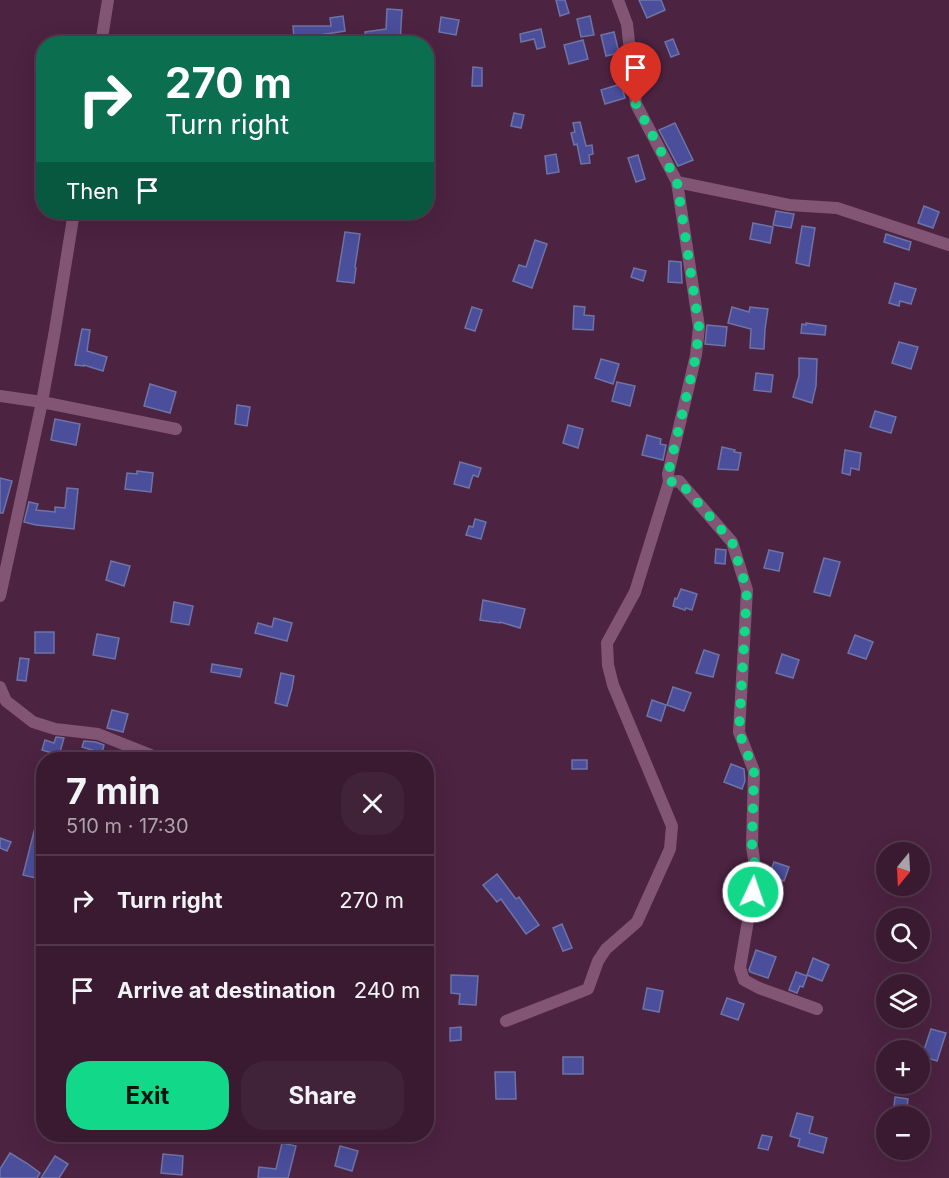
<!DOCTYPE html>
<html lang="en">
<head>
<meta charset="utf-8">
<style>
	:root { --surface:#391a31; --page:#402339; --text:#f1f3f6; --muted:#aba1ab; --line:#53384d; --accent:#12d98a }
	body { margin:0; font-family:Inter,sans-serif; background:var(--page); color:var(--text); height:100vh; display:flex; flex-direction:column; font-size:22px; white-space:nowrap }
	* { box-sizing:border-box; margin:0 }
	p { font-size:20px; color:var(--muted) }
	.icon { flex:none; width:33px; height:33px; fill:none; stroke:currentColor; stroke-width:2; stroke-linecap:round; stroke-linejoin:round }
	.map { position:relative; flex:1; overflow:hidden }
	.details { position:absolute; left:36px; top:752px; width:398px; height:390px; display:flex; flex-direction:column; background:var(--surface); border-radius:24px; box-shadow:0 6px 24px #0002,0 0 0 2px var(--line) }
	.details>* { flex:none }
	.banner { position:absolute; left:36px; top:36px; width:398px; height:183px; border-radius:24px; box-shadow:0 6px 24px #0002,0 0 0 2px var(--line); background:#0b6e4f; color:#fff; overflow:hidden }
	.needle { width:39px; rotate:198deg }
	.buttons { position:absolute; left:876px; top:842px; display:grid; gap:12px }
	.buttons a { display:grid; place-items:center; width:54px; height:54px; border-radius:50%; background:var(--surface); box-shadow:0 6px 24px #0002,0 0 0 2px var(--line); font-size:30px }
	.pin { position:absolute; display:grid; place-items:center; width:51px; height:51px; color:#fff; margin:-62px -26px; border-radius:50% 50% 50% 0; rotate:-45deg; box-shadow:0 0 6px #0007 }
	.pin .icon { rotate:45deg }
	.me { position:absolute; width:66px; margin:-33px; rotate:3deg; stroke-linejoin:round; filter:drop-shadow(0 0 4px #0008) }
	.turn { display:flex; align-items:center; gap:21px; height:126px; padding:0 30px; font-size:27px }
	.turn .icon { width:78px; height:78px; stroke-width:2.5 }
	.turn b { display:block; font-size:42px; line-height:51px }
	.then { display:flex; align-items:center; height:57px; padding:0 30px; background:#0003; gap:12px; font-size:22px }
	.round { display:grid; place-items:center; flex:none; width:63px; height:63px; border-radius:24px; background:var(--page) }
	.overview { display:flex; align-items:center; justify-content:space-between; height:102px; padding:0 30px }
	h1 { font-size:36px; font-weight:700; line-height:45px }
	.primary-button { display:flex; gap:12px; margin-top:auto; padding:12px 30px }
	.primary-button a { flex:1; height:69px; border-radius:24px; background:var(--accent); color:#111; font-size:24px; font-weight:700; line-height:69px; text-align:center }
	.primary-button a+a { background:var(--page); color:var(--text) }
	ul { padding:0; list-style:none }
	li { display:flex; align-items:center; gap:18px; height:90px; padding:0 30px; border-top:2px solid var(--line) }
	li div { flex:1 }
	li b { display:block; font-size:22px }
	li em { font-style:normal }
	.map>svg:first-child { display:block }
</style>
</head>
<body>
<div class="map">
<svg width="949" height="1178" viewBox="0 0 949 1178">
	<rect width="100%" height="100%" fill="#4c2341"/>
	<g fill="#4a4e9b" stroke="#6e74a5" stroke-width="1.5">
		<path d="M556,0H565L569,13L560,16Z"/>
		<path d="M639,0H661L665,10L647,18Z"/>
		<path d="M387,9L402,10L400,43L377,42V44H366L365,32L386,29Z"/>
		<path d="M343,16L345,31L320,35V44H300V39H294L293,26H331L330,18Z"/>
		<path d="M590,16L594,35L581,37L577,19Z"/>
		<path d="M441,17L459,20L456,35L439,32Z"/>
		<path d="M541,29L545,47L537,49L534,39L521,42L520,34Z"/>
		<path d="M614,32L619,53L606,56L601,35Z"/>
		<path d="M673,39L679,54L671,57L665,42Z"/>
		<path d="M583,40L588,59L569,64L564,45Z"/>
		<path d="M473,67L482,68V86H472Z"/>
		<path d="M621,84L625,98L605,104L601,90Z"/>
		<path d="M514,113L524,115L521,128L511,126Z"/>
		<path d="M580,122L586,146L592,145L593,154L589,155L590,163L581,164L577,144L574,145L571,133L575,132L573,123Z"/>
		<path d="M675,123L693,160L678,166L659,130Z"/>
		<path d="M556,154L559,172L547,174L545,156Z"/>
		<path d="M638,155L645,179L636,182L628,158Z"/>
		<path d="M924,206L939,212L933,228L918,223Z"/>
		<path d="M776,211L794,214L791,228L773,225Z"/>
		<path d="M753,223L773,227L770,243L750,239Z"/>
		<path d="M802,226L815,228L809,266L796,263Z"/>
		<path d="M345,232L360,234L355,267L356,268L354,283L337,281Z"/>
		<path d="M886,234L911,242L909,250L884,242Z"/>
		<path d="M535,240L547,244L532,288L513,281L519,265L526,267Z"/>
		<path d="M669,261L681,262L682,283L668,282Z"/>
		<path d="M634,268L646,271L643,281L631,277Z"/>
		<path d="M895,283L916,289L911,304L900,301L899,306L889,303Z"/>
		<path d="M574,306L585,307L584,315L594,316L593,330L573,329Z"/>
		<path d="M472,307L482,310L475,331L465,328Z"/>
		<path d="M732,307L749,312L750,307L768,309L765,329L764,349L750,348L751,329L728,323Z"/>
		<path d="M806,323L826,326L825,335L801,333L802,324L806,325Z"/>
		<path d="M707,325L727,327L725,346L705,344Z"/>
		<path d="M82,329L90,330L87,351L107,357L103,371L84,365V366L75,365Z"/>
		<path d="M899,342L918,347L911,369L892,363Z"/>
		<path d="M799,358L817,359L816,386L812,403L793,397L799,376Z"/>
		<path d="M601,359L619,364L613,384L595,378Z"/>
		<path d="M756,373L773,375L771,392L754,390Z"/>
		<path d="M617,382L635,386L630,406L612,401Z"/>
		<path d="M150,384L176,392L170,413L144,406Z"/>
		<path d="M237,405L250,407L247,426L235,424Z"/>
		<path d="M875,411L896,417L891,433L870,427Z"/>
		<path d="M55,419L80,424L76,445L51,440Z"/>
		<path d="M568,425L583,429L578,448L563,443Z"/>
		<path d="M647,435L661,439L660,444L666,445L663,460L642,455Z"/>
		<path d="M722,447L735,450L734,452L741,453L738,470L718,469Z"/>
		<path d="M845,450L861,453L859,470L851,468L850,475L842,473Z"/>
		<path d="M460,462L481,468L478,477L473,475L469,488L454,484Z"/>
		<path d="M137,471L153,473L151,492L125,489L127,473L137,474Z"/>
		<path d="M0,478L12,481L3,513H0Z"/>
		<path d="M67,488L78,489L74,529L36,525L24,522L29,502L38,504L36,510L55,512V507L65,508Z"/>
		<path d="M475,519L486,522L481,539L466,535L469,526L473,527Z"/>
		<path d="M716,549L726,550L725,564L715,563Z"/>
		<path d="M769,550L783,553L779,571L764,568Z"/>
		<path d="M824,558L840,562L830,596L814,592Z"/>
		<path d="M111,561L130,566L124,586L106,580Z"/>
		<path d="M681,589L697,594L692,610L686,608L685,610L673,606L675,598L677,599Z"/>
		<path d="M483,600L525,609L520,628L500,622V623L480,620Z"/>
		<path d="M174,602L193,606L189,625L171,622Z"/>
		<path d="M274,618L292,623L287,641L255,633L258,623L272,627Z"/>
		<rect x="35" y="632" width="19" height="21"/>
		<path d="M97,634L119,638L115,659L93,655Z"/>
		<path d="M855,635L873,642L866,659L848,653Z"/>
		<path d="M704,650L719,655L713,677L696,673Z"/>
		<path d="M782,654L799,660L793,678L776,673Z"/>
		<path d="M20,658L29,659L26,681L17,680Z"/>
		<path d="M212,664L242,669L240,677L211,672Z"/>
		<path d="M281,673L294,676L292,688L287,706L275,703Z"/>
		<path d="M673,687L691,693L684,711L667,705Z"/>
		<path d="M652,700L666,705L661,721L647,716Z"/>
		<path d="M112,710L128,714L123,732L107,728Z"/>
		<path d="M56,737L64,738L58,759H50L52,753L42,750L45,740L54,743Z"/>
		<path d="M84,741L96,742L104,745L102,753L82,747Z"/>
		<rect x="572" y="760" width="15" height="9"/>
		<path d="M731,764L744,769L745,781L742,789L724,782Z"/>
		<path d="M40,808L44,809V880L23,875Z"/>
		<path d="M0,838L11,842L7,851L0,848Z"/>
		<path d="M774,862L789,867L784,881L769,876Z"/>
		<path d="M497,874L516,899L519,897L539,925L526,934L501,899L497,902L483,885Z"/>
		<path d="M562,924L572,948L563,951L553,928Z"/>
		<path d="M756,950L776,957L768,978L750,972L749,970Z"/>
		<path d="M813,958L829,965L822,981L807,975Z"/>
		<path d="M796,972L807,976L803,987L800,986L797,993L789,990Z"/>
		<path d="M451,975L478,976L476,1005L459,1004L460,994L451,993Z"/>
		<path d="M647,988L663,991L659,1012L643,1009Z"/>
		<path d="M727,998L744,1004L738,1020L721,1014Z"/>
		<path d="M461,1027V1040L450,1041V1028Z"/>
		<path d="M931,1029L946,1033L937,1061L922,1056Z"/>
		<rect x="563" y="1057" width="20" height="17"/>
		<path d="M495,1072H515L516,1099H496Z"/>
		<path d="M895,1097L908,1099L907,1108L894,1106Z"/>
		<path d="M797,1113L813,1117L809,1133L827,1138L823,1153L798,1146L800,1139L790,1136Z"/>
		<path d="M762,1135L772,1137L768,1150L758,1148Z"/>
		<path d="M282,1143L296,1146L288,1178H258L259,1167L276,1169Z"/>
		<path d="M340,1146L358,1151L352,1171L335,1166Z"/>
		<path d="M10,1153L28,1164L40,1173L37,1178H0V1169Z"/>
		<path d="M163,1154L183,1156L182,1175L161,1173Z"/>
		<path d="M55,1156L68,1164L59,1178H41Z"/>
	</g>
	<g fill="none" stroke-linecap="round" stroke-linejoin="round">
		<g stroke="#835575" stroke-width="12">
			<path d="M101,44L108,0"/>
			<path d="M677,182L789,205L837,208L949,245"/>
			<path d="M0,396L42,402L176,429"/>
			<path d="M669,482L679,481L732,542L747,590L739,732L754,771L752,846L756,873L740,968L744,980L759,988L817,1009"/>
			<path d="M0,596L42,402L55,330L74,212"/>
			<path d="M0,687L6,701L33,722L55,729L98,734L161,759"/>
			<path d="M506,1021L588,989L598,961L606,949L637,922L670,849L672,826L613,685L608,665L607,643L635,592L669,482L668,474L696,355L699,327L677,182L636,104L627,24L618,0"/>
		</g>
	</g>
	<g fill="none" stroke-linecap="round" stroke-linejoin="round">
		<path stroke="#12d98a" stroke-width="10" stroke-dasharray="0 18" d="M636,104L677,182L699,327L696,356L668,474L669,482L679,481L732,542L747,590L739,732L754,771L752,846L756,873L753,892"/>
	</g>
</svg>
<div class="buttons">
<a><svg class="needle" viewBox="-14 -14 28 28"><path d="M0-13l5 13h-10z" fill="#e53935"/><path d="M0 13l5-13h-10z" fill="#aba1ab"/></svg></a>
<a><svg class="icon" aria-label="search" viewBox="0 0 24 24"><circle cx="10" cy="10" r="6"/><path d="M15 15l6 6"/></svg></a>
<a><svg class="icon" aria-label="layers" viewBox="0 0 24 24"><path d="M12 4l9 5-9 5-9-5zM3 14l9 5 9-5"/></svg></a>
<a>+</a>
<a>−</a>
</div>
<div class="pin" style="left:636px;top:104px;background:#d93025"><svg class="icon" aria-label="arrive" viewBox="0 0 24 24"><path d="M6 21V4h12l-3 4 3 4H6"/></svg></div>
<svg class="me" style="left:753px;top:892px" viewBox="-20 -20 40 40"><circle r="17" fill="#12d98a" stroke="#fff" stroke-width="3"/><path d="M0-11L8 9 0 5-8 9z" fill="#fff"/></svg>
<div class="banner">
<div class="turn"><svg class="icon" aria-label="right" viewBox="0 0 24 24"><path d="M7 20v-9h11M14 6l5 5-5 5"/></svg><div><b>270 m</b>Turn right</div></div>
<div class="then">Then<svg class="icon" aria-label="arrive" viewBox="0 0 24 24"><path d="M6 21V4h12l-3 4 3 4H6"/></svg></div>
</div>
<section class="details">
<div class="overview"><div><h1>7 min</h1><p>510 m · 17:30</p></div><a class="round"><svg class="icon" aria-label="close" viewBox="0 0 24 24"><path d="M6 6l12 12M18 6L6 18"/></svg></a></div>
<ul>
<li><svg class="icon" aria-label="right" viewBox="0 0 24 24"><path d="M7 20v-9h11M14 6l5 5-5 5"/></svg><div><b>Turn right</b></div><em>270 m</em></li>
<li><svg class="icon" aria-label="arrive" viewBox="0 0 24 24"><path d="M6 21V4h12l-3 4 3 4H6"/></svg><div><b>Arrive at destination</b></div><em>240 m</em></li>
</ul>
<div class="primary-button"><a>Exit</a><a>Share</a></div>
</section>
</div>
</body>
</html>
